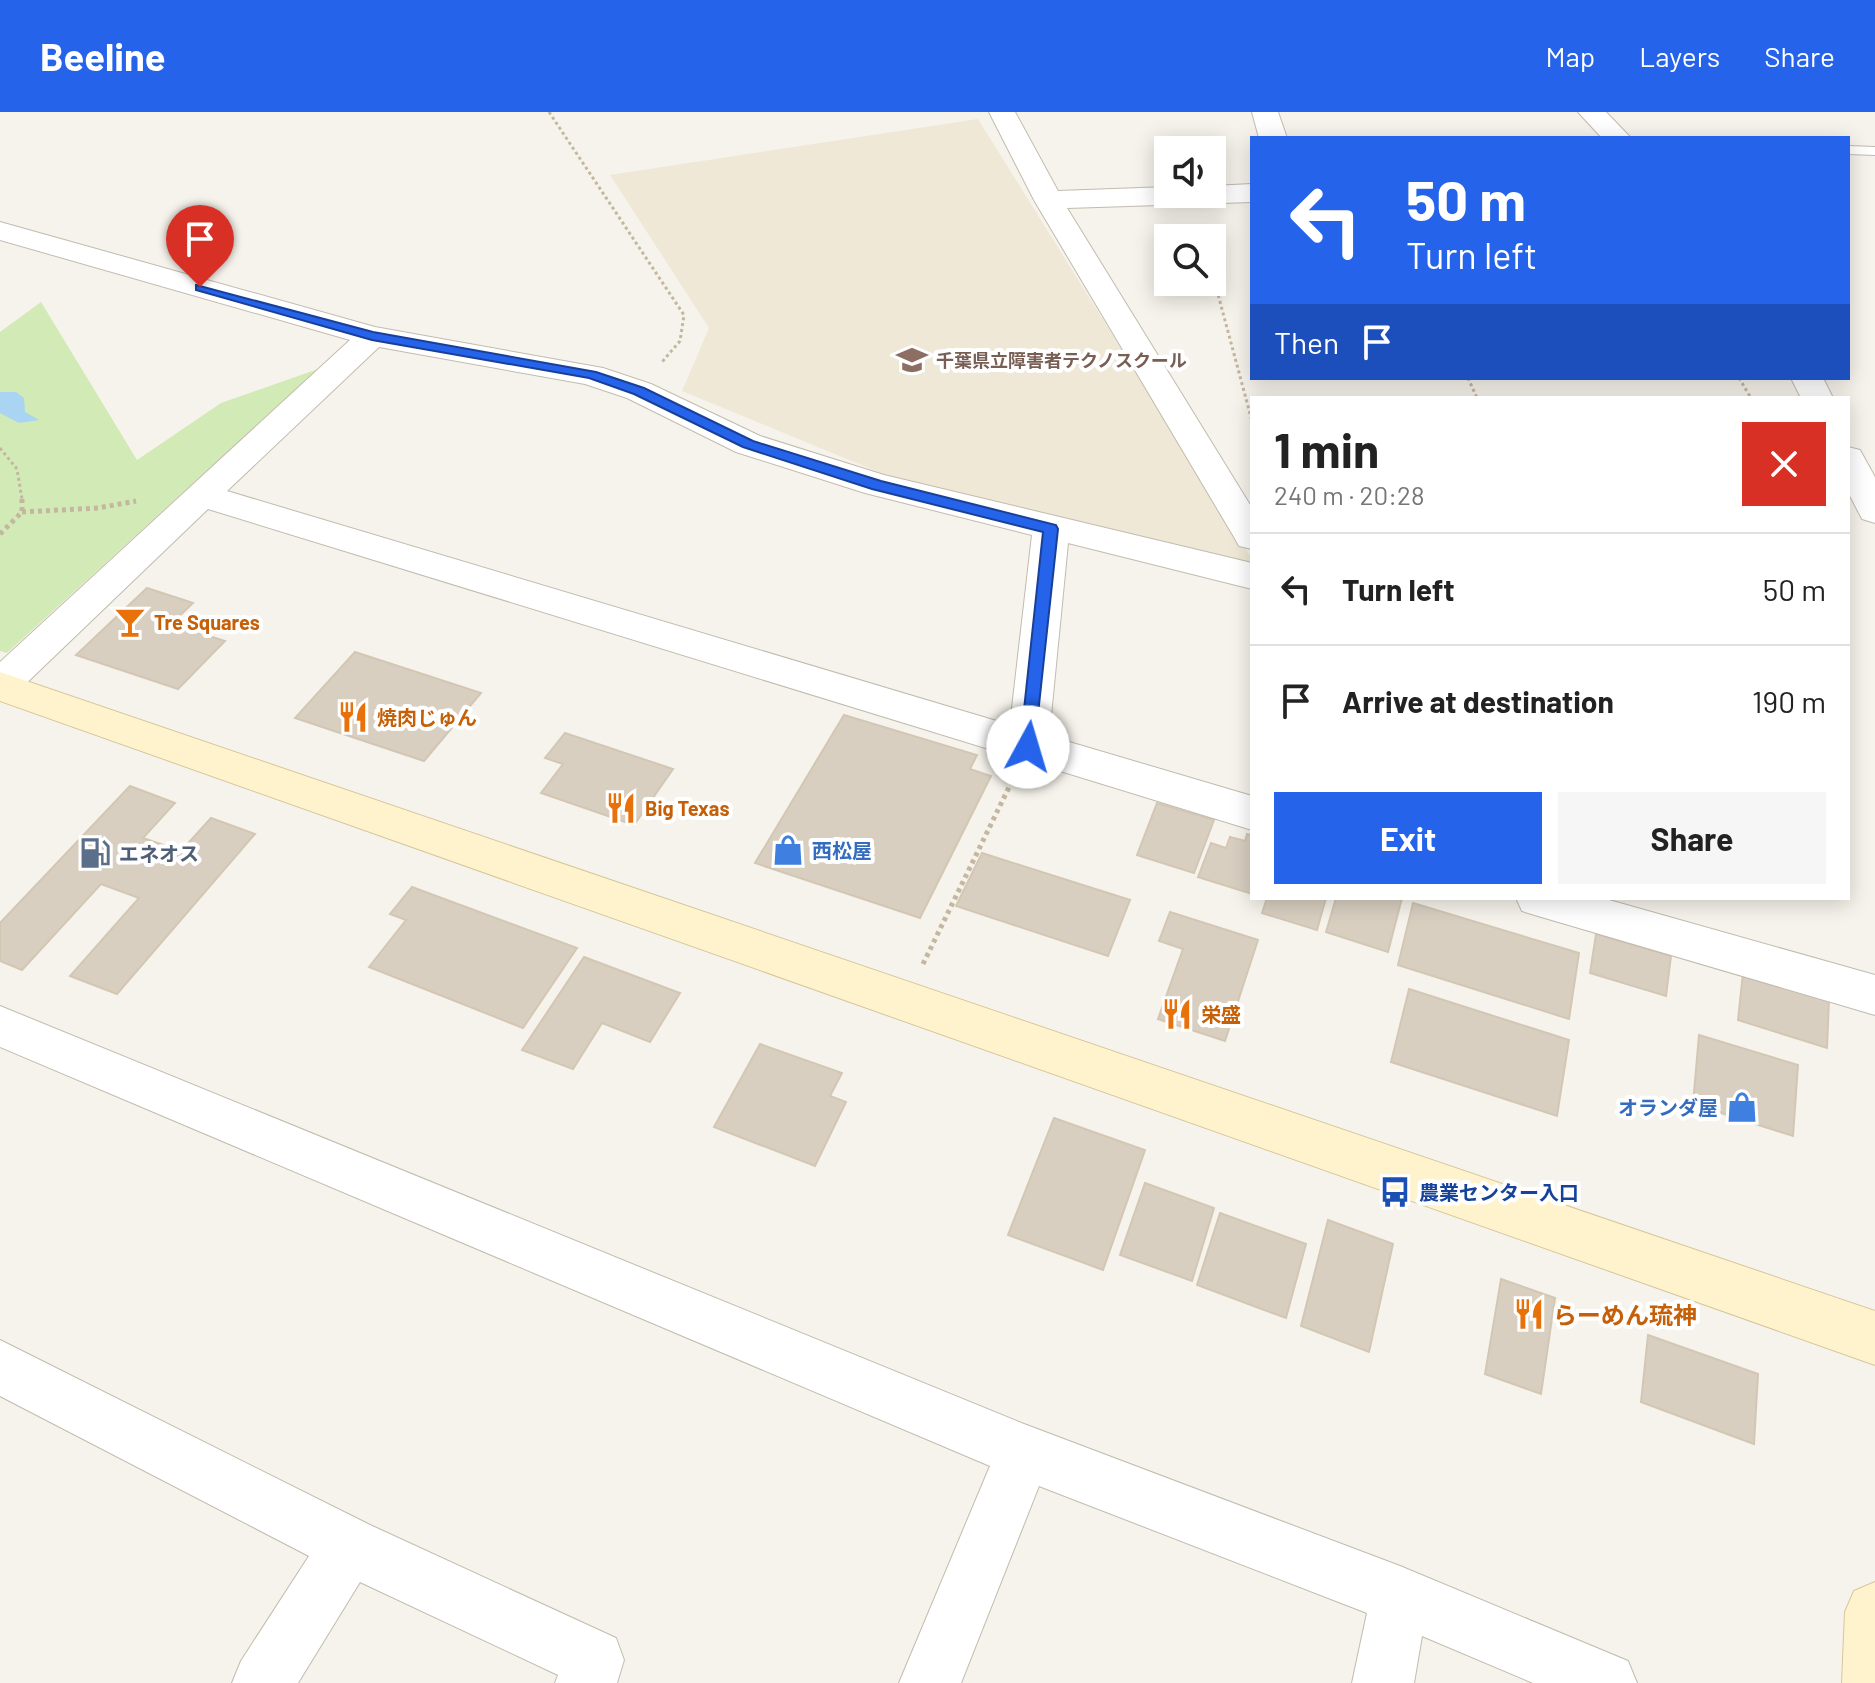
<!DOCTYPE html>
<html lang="en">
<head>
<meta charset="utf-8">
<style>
	:root { --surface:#fff; --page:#f6f6f6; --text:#222; --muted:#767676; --line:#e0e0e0; --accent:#2563eb }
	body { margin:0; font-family:Barlow,"Noto Sans JP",sans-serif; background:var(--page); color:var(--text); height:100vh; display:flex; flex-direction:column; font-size:30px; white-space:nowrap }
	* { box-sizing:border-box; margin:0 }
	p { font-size:26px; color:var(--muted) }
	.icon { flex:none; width:44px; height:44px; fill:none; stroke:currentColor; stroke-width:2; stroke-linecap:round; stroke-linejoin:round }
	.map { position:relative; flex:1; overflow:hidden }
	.details { position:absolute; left:1250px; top:284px; width:600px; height:504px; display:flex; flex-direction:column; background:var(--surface); border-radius:0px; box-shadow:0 4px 20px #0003 }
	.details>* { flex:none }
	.top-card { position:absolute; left:1250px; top:24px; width:600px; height:244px; border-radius:0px; box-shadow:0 4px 20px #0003; background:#2563eb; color:#fff; overflow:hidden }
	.tools { position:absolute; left:1154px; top:24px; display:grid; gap:16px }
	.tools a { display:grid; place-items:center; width:72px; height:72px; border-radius:0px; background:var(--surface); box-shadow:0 4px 20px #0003; font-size:40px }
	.pin { position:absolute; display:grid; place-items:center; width:68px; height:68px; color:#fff; margin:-82px -34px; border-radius:50% 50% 50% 0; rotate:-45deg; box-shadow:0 0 8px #0007 }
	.pin .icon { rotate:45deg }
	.me { position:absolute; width:88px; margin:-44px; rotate:6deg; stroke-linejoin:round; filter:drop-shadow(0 0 6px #0008) }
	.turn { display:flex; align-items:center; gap:28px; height:168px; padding:0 24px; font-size:36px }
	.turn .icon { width:104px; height:104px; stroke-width:2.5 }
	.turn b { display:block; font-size:56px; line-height:68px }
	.then { display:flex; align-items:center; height:76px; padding:0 24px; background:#0003; gap:16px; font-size:30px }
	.round { display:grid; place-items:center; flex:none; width:84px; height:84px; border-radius:0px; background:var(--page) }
	.overview { display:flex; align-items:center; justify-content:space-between; height:136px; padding:0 24px }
	h1 { font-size:48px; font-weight:700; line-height:60px }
	.primary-button { display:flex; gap:16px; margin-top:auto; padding:16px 24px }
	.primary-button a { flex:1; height:92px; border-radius:0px; background:var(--accent); color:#fff; font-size:32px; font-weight:700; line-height:92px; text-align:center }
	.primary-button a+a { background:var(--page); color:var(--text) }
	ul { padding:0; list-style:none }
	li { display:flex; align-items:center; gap:24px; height:112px; padding:0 24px; border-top:2px solid var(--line) }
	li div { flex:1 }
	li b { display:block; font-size:30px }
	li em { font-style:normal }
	header { display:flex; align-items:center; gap:48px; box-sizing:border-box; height:112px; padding:0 40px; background:var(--accent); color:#fff }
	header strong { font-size:38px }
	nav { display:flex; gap:44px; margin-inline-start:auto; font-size:28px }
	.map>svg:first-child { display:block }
</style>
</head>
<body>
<header>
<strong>Beeline</strong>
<nav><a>Map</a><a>Layers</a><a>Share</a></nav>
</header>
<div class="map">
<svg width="1875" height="1571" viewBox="0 0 1875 1571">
	<rect width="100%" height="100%" fill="#f6f3ec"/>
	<path fill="#efe8d6" d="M978,7L1252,447L1247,452L883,362L682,279L709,216L610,63Z"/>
	<path fill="#d2eab5" d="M41,190L137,348L221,291L318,257L7,541L0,539V220Z"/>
	<path fill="#a9d4f2" d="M0,280H16L24,286L25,300L39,308L19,311L0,301Z"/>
	<g fill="#d8cfc1" stroke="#d3c7b4" stroke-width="2">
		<path d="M147,476L193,491L171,512L225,529L178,577L76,543Z"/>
		<path d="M355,540L481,581L424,649L295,606Z"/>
		<path d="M844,603L977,643L970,657L991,664L920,806L755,751Z"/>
		<path d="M565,621L673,657L634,713L541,681L563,652L545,646Z"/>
		<path d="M130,674L175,691L143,726L181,739L211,706L255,722L117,882L70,864L139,786L101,772L22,858L0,849V811Z"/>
		<path d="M1157,691L1214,708L1194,761L1137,743Z"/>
		<path d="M1247,722L1252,723V782L1198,765L1211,731L1226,736L1230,725L1245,729Z"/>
		<path d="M982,741L1130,788L1108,844L956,794Z"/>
		<path d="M412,775L577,836L523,916L369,855L406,808L390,802Z"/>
		<path d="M1267,786H1326L1317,818L1262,801Z"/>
		<path d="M1336,786H1402L1388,840L1326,820Z"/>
		<path d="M1413,791L1579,841L1569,907L1398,853Z"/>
		<path d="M1170,800L1258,828L1225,929L1158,907L1183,837L1159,829Z"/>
		<path d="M1596,822L1671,844L1666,884L1590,861Z"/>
		<path d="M584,845L680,881L650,930L602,911L573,957L522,938Z"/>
		<path d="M1743,861L1829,887L1827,936L1738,908Z"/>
		<path d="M1409,877L1569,928L1557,1004L1391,950Z"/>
		<path d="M1699,923L1798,953L1793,1024L1693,992Z"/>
		<path d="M760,932L842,961L830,984L846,990L815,1054L714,1015Z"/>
		<path d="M1054,1006L1145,1038L1103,1158L1008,1123Z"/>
		<path d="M1145,1071L1214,1096L1192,1169L1120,1143Z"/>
		<path d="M1220,1101L1306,1132L1286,1206L1197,1173Z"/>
		<path d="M1328,1108L1393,1132L1369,1240L1301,1214Z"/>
		<path d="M1501,1167L1555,1186L1541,1282L1485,1262Z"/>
		<path d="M1648,1223L1758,1262L1754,1332L1641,1290Z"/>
	</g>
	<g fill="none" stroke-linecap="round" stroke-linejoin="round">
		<defs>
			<path id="lane" d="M1848,34L1875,35V43L1848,42Z"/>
			<g id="street">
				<path d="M989,0H1015L1058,79L1168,75V82H1212V74L1252,72V90L1067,96L1252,396V437L1239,434L1234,425L1034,88Z"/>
				<path d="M1252,0H1278L1287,26H1259Z"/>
				<path d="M1578,0H1606L1631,26H1602Z"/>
				<path d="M0,110L375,215L603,256L651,272L760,324L884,363L1252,451V477L1068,431L1049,624L1252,684V718L208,397L14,583L0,587V550L350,228L0,128ZM379,235L585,272L627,286L736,340L865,381L1032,423L1010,613L227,379Z"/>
				<path d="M1791,266H1823L1833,286H1801Z"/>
				<path d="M1848,335L1860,338L1875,365V411L1862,407L1848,380Z"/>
				<path d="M1516,786H1602L1875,863V903L1538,804L1522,799Z"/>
				<path d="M0,894L1024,1312L1400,1454L1628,1549L1637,1571H1533L1422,1524L1414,1571H1352L1367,1501L1039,1374L961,1571H899L990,1354L0,935Z"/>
				<path d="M0,1228L370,1413L616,1526L624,1548L617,1571H555L558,1563L360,1470L298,1571H232L241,1549L309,1444L0,1284Z"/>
			</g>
			<g id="secondary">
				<path d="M0,560L1875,1199V1253L0,589Z"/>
				<path d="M1875,1470V1571H1842L1845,1500L1854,1479Z"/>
			</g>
		</defs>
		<use href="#lane" stroke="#c2bbae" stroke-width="2"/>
		<use href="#street" stroke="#c2bbae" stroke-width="2"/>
		<use href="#secondary" stroke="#d6c79b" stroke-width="2"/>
		<g stroke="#c4b79f" stroke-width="3" stroke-dasharray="3 3" stroke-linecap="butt">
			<path d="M549,0L684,203L680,229L662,250"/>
			<path d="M1212,160L1252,309"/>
			<path d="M1468,266L1477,286"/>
			<path d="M1739,266L1751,286"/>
			<path d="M0,336L17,357L22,387"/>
		</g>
		<g stroke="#c4b79f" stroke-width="5" stroke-dasharray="4 4" stroke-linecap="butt">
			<path d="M22,400L98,396L136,389"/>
			<path d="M0,422L22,400V385"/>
			<path d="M923,852L1013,667"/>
		</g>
		<use href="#lane" fill="#fff" fill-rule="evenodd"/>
		<use href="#street" fill="#fff" fill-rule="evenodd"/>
		<use href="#secondary" fill="#fff3cd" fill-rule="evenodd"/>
	</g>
	<path fill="#2563eb" stroke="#184099" stroke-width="2" d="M196,173L373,220L596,260L644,276L753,329L881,369L1056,413L1058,417L1034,639L1028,641L1020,635L1043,420L872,377L743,335L634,282L589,266L372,228L196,178Z"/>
	<defs>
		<symbol id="university-bare" viewBox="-9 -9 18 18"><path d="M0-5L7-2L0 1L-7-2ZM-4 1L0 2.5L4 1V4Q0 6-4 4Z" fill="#8d6e63" stroke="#fff" stroke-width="2.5" paint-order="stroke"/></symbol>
		<symbol id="bar-bare" viewBox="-9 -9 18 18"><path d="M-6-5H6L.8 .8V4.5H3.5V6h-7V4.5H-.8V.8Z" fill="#e8710a" stroke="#fff" stroke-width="2.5" paint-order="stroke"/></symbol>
		<symbol id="restaurant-bare" viewBox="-9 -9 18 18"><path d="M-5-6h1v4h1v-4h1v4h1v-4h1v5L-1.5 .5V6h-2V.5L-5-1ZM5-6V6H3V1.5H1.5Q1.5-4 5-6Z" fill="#e8710a" stroke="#fff" stroke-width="2.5" paint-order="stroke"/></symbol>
		<symbol id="shop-bare" viewBox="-9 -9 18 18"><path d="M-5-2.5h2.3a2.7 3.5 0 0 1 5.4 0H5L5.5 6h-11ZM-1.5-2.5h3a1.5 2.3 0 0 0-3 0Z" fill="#3f7fe0" stroke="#fff" stroke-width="2.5" paint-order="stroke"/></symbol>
		<symbol id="fuel-bare" viewBox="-9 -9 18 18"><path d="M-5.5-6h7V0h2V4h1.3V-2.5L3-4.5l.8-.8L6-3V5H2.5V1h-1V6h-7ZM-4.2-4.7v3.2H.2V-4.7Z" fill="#5c6f8a" stroke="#fff" stroke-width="2.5" paint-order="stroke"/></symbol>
		<symbol id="bus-bare" viewBox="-9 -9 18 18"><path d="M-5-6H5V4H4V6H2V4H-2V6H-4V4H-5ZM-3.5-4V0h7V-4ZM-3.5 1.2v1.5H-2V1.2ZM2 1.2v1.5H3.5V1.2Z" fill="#1a4fb4" stroke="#fff" stroke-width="2.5" paint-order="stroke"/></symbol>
	</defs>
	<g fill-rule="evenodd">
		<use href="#university-bare" x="890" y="226" width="44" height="44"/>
		<use href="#bar-bare" x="108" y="488" width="44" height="44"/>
		<use href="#restaurant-bare" x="331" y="583" width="44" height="44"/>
		<use href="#restaurant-bare" x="599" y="674" width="44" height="44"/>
		<use href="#shop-bare" x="766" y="716" width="44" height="44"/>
		<use href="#fuel-bare" x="73" y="719" width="44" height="44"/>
		<use href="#restaurant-bare" x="1155" y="880" width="44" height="44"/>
		<use href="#shop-bare" x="1720" y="973" width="44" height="44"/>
		<use href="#bus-bare" x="1373" y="1058" width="44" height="44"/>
		<use href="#restaurant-bare" x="1507" y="1180" width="44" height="44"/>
	</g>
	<g text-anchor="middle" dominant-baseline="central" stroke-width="8" stroke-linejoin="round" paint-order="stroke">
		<g font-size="18" font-weight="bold" fill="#785e54" stroke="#fff" text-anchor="start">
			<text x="936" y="248">千葉県立障害者テクノスクール</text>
		</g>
		<g font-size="20" font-weight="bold" fill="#c56008" stroke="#fff" text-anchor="start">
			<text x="154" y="510">Tre Squares</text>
			<text x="377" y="605">焼肉じゅん</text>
			<text x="645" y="696">Big Texas</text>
			<text x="1201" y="902">栄盛</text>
		</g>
		<g font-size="20" font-weight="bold" fill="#366cbe" stroke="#fff" text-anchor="start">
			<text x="812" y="738">西松屋</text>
			<text x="1718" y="995" text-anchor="end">オランダ屋</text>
		</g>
		<g font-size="20" font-weight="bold" fill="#4e5e75" stroke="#fff" text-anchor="start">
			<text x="119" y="741">エネオス</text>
		</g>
		<g font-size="20" font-weight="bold" fill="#164399" stroke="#fff" text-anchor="start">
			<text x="1419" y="1080">農業センター入口</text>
		</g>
		<g font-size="24" font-weight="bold" fill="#c56008" stroke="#fff" text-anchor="start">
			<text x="1553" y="1202">らーめん琉神</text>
		</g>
	</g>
</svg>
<div class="tools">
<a><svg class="icon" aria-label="sound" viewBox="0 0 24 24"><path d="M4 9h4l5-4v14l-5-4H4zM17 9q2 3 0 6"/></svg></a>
<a><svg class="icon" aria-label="search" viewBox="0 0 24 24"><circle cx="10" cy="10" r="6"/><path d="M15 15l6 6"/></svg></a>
</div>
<div class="pin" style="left:200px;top:175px;background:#d93025"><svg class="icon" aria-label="arrive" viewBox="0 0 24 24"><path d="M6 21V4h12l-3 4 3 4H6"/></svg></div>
<svg class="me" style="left:1028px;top:635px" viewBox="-20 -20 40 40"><circle r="19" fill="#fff"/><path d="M0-13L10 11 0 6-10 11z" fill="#2563eb"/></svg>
<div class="top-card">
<div class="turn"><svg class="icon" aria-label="left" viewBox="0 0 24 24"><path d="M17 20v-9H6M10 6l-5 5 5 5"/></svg><div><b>50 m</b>Turn left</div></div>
<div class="then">Then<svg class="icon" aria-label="arrive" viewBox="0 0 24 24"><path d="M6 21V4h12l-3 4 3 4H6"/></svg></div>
</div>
<section class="details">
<div class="overview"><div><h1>1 min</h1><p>240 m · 20:28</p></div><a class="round" style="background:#d93025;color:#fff"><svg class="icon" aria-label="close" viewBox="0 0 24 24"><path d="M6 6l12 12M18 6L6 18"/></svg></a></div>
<ul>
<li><svg class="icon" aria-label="left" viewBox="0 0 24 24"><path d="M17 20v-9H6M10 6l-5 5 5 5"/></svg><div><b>Turn left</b></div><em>50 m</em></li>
<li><svg class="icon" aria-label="arrive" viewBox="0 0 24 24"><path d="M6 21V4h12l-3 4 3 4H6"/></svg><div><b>Arrive at destination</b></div><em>190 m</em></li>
</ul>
<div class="primary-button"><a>Exit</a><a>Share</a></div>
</section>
</div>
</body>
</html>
